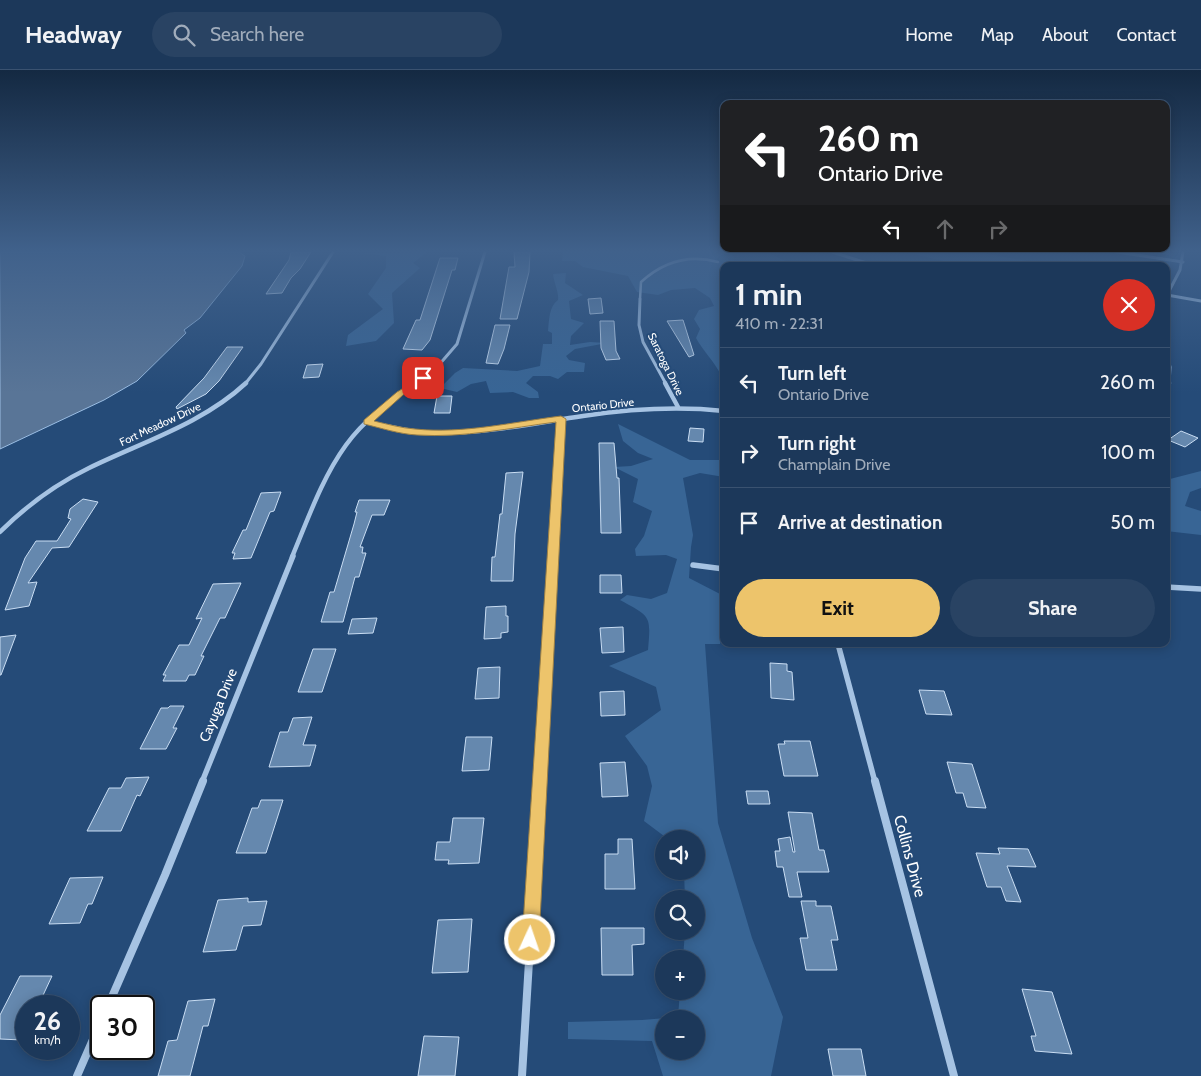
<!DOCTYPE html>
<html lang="en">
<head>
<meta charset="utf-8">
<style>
	:root { --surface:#1c385a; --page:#294363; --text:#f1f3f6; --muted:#a0acbb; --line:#3a5270; --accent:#edc46b }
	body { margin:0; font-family:Cabin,sans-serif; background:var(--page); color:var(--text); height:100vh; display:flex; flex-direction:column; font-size:19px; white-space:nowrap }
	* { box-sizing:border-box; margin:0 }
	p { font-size:16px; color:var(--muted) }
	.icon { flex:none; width:28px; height:28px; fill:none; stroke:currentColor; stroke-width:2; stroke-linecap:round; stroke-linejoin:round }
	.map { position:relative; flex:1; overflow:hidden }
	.details { position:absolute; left:720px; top:192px; width:450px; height:385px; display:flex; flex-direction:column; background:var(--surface); border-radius:10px; box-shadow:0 2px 12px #0003,0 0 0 1px var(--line) }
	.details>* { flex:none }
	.guide { position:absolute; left:720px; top:30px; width:450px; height:152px; border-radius:10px; box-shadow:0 2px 12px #0003,0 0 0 1px var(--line); background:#202124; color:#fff; overflow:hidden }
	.controls { position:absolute; left:655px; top:760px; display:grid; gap:10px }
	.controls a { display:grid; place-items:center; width:50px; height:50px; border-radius:50%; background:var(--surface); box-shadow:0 2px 12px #0003,0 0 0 1px var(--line); font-size:25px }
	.speed { position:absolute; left:15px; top:925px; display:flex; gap:10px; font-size:25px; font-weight:700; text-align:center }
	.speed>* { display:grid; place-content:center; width:65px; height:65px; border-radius:50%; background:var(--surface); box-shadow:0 2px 12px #0003,0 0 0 1px var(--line); line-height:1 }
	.speed small { font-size:12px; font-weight:400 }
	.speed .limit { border:2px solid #111; border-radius:8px; background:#fff; color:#111 }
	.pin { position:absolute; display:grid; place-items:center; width:42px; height:42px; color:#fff; margin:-21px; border-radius:10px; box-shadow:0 2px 8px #0006 }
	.me { position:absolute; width:55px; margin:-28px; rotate:3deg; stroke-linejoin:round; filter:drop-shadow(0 0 4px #0008) }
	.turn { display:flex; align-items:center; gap:18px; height:105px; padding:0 15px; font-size:22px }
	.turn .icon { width:65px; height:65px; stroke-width:2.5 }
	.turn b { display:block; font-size:35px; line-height:42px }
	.lanes { display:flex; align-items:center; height:48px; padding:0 15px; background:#0003; justify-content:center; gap:25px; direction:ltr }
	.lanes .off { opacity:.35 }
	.round { display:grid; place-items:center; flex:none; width:52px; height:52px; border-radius:26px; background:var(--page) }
	.headline { display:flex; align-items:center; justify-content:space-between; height:85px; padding:0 15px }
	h1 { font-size:30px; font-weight:800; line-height:38px }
	.cta { display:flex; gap:10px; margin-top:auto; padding:10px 15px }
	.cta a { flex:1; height:58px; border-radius:30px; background:var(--accent); color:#111; font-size:20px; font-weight:800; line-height:58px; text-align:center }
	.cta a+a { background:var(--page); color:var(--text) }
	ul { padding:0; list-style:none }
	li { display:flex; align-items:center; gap:15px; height:70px; padding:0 15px; border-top:1px solid var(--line) }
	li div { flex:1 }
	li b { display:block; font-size:19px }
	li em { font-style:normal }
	header { display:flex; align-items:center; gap:30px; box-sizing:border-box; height:70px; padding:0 25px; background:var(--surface); border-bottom:1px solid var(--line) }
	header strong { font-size:24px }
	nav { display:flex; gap:28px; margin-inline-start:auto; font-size:18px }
	.search { width:350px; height:45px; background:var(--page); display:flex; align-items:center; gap:12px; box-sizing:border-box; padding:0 18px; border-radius:28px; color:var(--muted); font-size:19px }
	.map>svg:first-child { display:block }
</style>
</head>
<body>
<header>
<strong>Headway</strong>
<div class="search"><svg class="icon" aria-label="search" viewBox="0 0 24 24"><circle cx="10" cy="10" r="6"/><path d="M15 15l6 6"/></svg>Search here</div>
<nav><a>Home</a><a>Map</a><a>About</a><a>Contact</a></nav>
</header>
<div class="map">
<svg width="1201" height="1006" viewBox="0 0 1201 1006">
	<rect width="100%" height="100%" fill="#254b78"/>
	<g fill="#386595" fill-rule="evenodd">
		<path d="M427,182L413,193L420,198L392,223L394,253L376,271L346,276L348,265L383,239L368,224L386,198V186L362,183Z"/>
		<path d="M563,182H767L795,196H724V306L721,305C714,291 703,281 696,268L700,259L694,249L699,240L714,236L710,228L695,218L671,220L658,225L637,222L628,206L583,197L575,191H562Z"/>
		<path d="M905,182H977L1054,196H965Z"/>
		<path d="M566,203L565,213L583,225L569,231L571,249L584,253L571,266L570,275L590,272L607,273L575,279L566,286L569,290L585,293L584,302H567L558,309L550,306H533L526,313L538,322L539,328H529L513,322L490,323L486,311L471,314L457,322L440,318L455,303L463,298L517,301L540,296L543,274H552V263L548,261C549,251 549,236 558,230C559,222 554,213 553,204Z"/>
		<path d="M618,354L690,390H724V407L700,403L683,408L693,465L691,477L689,508L722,525L723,559L720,574H705L718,753L752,868L783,947L771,1006H663L652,971L568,969V952L642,950L678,947L680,921H696V889H683L685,861H696V829H685L684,801H696V769H668L644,751L652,716L647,696L625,666L661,640L656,617L609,596L648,580C651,545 651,547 620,530L627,525L651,529L667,523L677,489L666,485L636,486L635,479L644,466L652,441L633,432L638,409L614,397L631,396L653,389L638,383L623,371ZM664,949H696V981H664Z"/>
		<path d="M1201,401V418L1190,422L1185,436L1201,441V465L1166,461V410Z"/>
	</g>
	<path fill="#597597" stroke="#9bbee4" d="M0,182H239L245,186L242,196L200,248L184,260L186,263L137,311L104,330L0,379Z"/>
	<g fill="#6588ae" stroke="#c9ddf3">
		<path d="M291,182H311L300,199L291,208L282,223L266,224L289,190Z"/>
		<path d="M514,182H530L529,202L517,249H500L509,197H515Z"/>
		<path d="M440,188H458L455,200H452L430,270L422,280L403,279L416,250H420Z"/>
		<path d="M601,228L603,243L590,244L588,229Z"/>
		<path d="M683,250L694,285L689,287L667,251Z"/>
		<path d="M600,251H614L616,281L620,289L606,290L601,278Z"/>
		<path d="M495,255H510L504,279L498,294L486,293Z"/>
		<path d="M227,277H243L219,311L206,324L177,339L176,337L204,308Z"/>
		<path d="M323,294L319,307L303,308L307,295Z"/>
		<path d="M437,326H452L450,343H434Z"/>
		<path d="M690,358L704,359L703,372L688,371Z"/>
		<path d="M1181,361L1198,368L1185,377L1168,370Z"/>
		<path d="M599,373H614L617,408H619L621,463H601Z"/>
		<path d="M523,402L515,464L513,511H491L492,487H495L500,444H502L506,403Z"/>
		<path d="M281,422L274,441L270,442L251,488L233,489L235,483H232L243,460H246L261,423Z"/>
		<path d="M83,429L98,432L69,477L52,478L28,513L37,512L29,536L5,540L25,488L36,471H57L71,449L68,448L70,439Z"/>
		<path d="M359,430H390L384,445H372L360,477H363L362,483H366L359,507H355L343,552H321L330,522H334L354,454L357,442H355Z"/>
		<path d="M600,505H621L622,523H600Z"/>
		<path d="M241,513L225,548H220L201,586H204L195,605H189L186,611H163L166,605H163L179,575H189L202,548L196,549L213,514Z"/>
		<path d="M506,536V546H508V562L501,563V568L484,569L486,537Z"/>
		<path d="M377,548L373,563L348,564L352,549Z"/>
		<path d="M623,557L624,582L602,583L600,558Z"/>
		<path d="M16,565L1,605H0V567Z"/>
		<path d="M313,579H336L322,622H298Z"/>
		<path d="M770,593L787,594V601L792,602L794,630L771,628Z"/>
		<path d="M500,597L499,628L475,629L478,598Z"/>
		<path d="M919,620L944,621L952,645L926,644Z"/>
		<path d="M624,621L625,645L601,646L600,622Z"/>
		<path d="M170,636H184L173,658H177L166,679H140L161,638H168Z"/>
		<path d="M312,647L303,675H316L310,696L269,697L280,662H288L293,648Z"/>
		<path d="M466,667H492L489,700L462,701Z"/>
		<path d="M784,671H810L818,706H784L778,674H785Z"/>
		<path d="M625,692L628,726L602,727L600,693Z"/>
		<path d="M947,692L972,694L986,738L967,737L963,723H956Z"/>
		<path d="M149,707L140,726L137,725L121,761H87L109,718H121L126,708Z"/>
		<path d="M746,721H768L770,734H748Z"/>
		<path d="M261,730H283L266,783H236L252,738H258Z"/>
		<path d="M788,742L812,743L819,780H824L829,802H797L802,827H789L783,797H777L775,781H780L778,769L790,767L793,782H795Z"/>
		<path d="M453,748H484L479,793L448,794L449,790H435L437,772H450Z"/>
		<path d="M618,769H632L635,819H605V784H618Z"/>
		<path d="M998,778L1028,779L1036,797L1007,796L1021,832L1006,831L1001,817H987L976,783L1000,784Z"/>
		<path d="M103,807L92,834H88L80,853L49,854L70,808Z"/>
		<path d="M248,828V832L267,831L261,855L243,856L236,880L203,882L218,830Z"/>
		<path d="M801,831H816V836H831L838,870H831L837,900H806L800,868H808Z"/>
		<path d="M472,849L468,902L432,903L438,850Z"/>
		<path d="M601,858H644V874L632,875L633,905H602Z"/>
		<path d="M20,906H52L38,936H26V960L22,970L0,969V945Z"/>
		<path d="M1022,919L1052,922L1072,984L1035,981L1031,966H1036Z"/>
		<path d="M215,929L208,956H203L190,1006H158L168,971L177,970L188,931Z"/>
		<path d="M424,966L459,967L455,1006H418Z"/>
		<path d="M828,979H861L866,1006H833Z"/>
	</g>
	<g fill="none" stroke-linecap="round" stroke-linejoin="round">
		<path stroke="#a6c3e3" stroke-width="2.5" d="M640,229L641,212C663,192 689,184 718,192"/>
		<g stroke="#a6c3e3" stroke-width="3">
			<path d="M832,182L876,196"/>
			<path d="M1117,182L1183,192"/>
			<path d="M1167,225L1201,231"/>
			<path d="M1166,227L1180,200L1183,182"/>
			<path d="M640,229L639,255L643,272L666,314"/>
			<path d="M1166,281L1170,297L1169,314"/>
			<path d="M245,314L261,294L333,182"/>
			<path d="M413,314L438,296L457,274L485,182"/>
		</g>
		<g stroke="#a6c3e3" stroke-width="4.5">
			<path d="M665,313L678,337"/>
			<path d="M1166,324L1169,313"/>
			<path d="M367,352C391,357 414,363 439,363C487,363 535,353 583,346C630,339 676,336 724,341"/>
			<path d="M0,462C26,436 56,414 89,398C142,372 202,354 246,313"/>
			<path d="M292,487C308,449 322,408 346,375C364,350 390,331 415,313"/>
			<path d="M553,487L561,349"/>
		</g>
		<g stroke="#a6c3e3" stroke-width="5.5">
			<path d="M693,495L724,499"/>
			<path d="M1166,517L1201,519"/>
			<path d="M838,574L875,712"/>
			<path d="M202,712L293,486"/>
			<path d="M539,712L553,486"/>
		</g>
		<g stroke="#a6c3e3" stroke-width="8">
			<path d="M875,711L954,1006"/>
			<path d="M108,936L165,805L203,711"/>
			<path d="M77,1006L101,951"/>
			<path d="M522,1006L540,711"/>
		</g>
	</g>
	<linearGradient id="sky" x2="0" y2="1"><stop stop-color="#142942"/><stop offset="0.56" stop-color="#40618b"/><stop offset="1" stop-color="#40618b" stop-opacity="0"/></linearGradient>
	<rect width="1201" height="323" fill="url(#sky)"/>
	<path fill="#edc46b" stroke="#9a7f46" d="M423,306L426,307V310L403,325L374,351C387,354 401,358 415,359C463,364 513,352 561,346L566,349L539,870L536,876L530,878L524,876L522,870L556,352C510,358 464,368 417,365C399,364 381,358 364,354V350L397,322Z"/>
	<g text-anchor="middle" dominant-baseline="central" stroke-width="4" stroke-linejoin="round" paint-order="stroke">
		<g font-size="11" fill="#fff" stroke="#254b78">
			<text transform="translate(666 294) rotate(64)">Saratoga Drive</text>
			<text transform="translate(603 335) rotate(-6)">Ontario Drive</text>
			<text transform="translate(160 354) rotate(-25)">Fort Meadow Drive</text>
		</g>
		<g font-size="14" fill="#fff" stroke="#254b78">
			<text transform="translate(218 635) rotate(-68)">Cayuga Drive</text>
		</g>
		<g font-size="16" fill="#fff" stroke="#254b78">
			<text transform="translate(910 786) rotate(75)">Collins Drive</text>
		</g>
	</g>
</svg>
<div class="controls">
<a><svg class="icon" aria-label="sound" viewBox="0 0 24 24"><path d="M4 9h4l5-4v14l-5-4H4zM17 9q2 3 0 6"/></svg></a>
<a><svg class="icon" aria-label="search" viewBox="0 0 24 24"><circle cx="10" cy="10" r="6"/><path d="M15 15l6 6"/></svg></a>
<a>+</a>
<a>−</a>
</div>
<div class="speed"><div>26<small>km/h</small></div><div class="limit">30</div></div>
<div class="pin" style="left:423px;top:308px;background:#d93025"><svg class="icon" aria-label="arrive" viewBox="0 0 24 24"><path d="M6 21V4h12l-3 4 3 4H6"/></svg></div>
<svg class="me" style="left:530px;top:870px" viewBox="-20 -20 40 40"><circle r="17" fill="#edc46b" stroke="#fff" stroke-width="3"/><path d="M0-11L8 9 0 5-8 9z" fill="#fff"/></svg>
<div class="guide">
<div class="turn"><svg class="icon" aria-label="left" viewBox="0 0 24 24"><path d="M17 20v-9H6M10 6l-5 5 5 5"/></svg><div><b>260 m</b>Ontario Drive</div></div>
<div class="lanes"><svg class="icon" aria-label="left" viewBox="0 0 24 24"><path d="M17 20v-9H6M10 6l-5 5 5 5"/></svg><svg class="icon off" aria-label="ahead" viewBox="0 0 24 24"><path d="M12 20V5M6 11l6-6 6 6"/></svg><svg class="icon off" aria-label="right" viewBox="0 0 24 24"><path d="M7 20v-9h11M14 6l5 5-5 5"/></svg></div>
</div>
<section class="details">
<div class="headline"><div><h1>1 min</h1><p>410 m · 22:31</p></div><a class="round" style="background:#d93025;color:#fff"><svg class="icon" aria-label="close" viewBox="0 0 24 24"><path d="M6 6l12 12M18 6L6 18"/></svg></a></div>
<ul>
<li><svg class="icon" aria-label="left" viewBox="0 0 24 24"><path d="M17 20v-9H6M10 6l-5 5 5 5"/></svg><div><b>Turn left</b><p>Ontario Drive</p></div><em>260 m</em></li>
<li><svg class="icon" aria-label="right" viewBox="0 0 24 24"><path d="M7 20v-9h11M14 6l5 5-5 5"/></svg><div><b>Turn right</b><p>Champlain Drive</p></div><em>100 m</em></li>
<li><svg class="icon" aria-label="arrive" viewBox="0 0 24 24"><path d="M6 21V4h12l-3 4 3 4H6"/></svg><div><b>Arrive at destination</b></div><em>50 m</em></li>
</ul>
<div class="cta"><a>Exit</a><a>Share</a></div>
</section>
</div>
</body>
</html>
